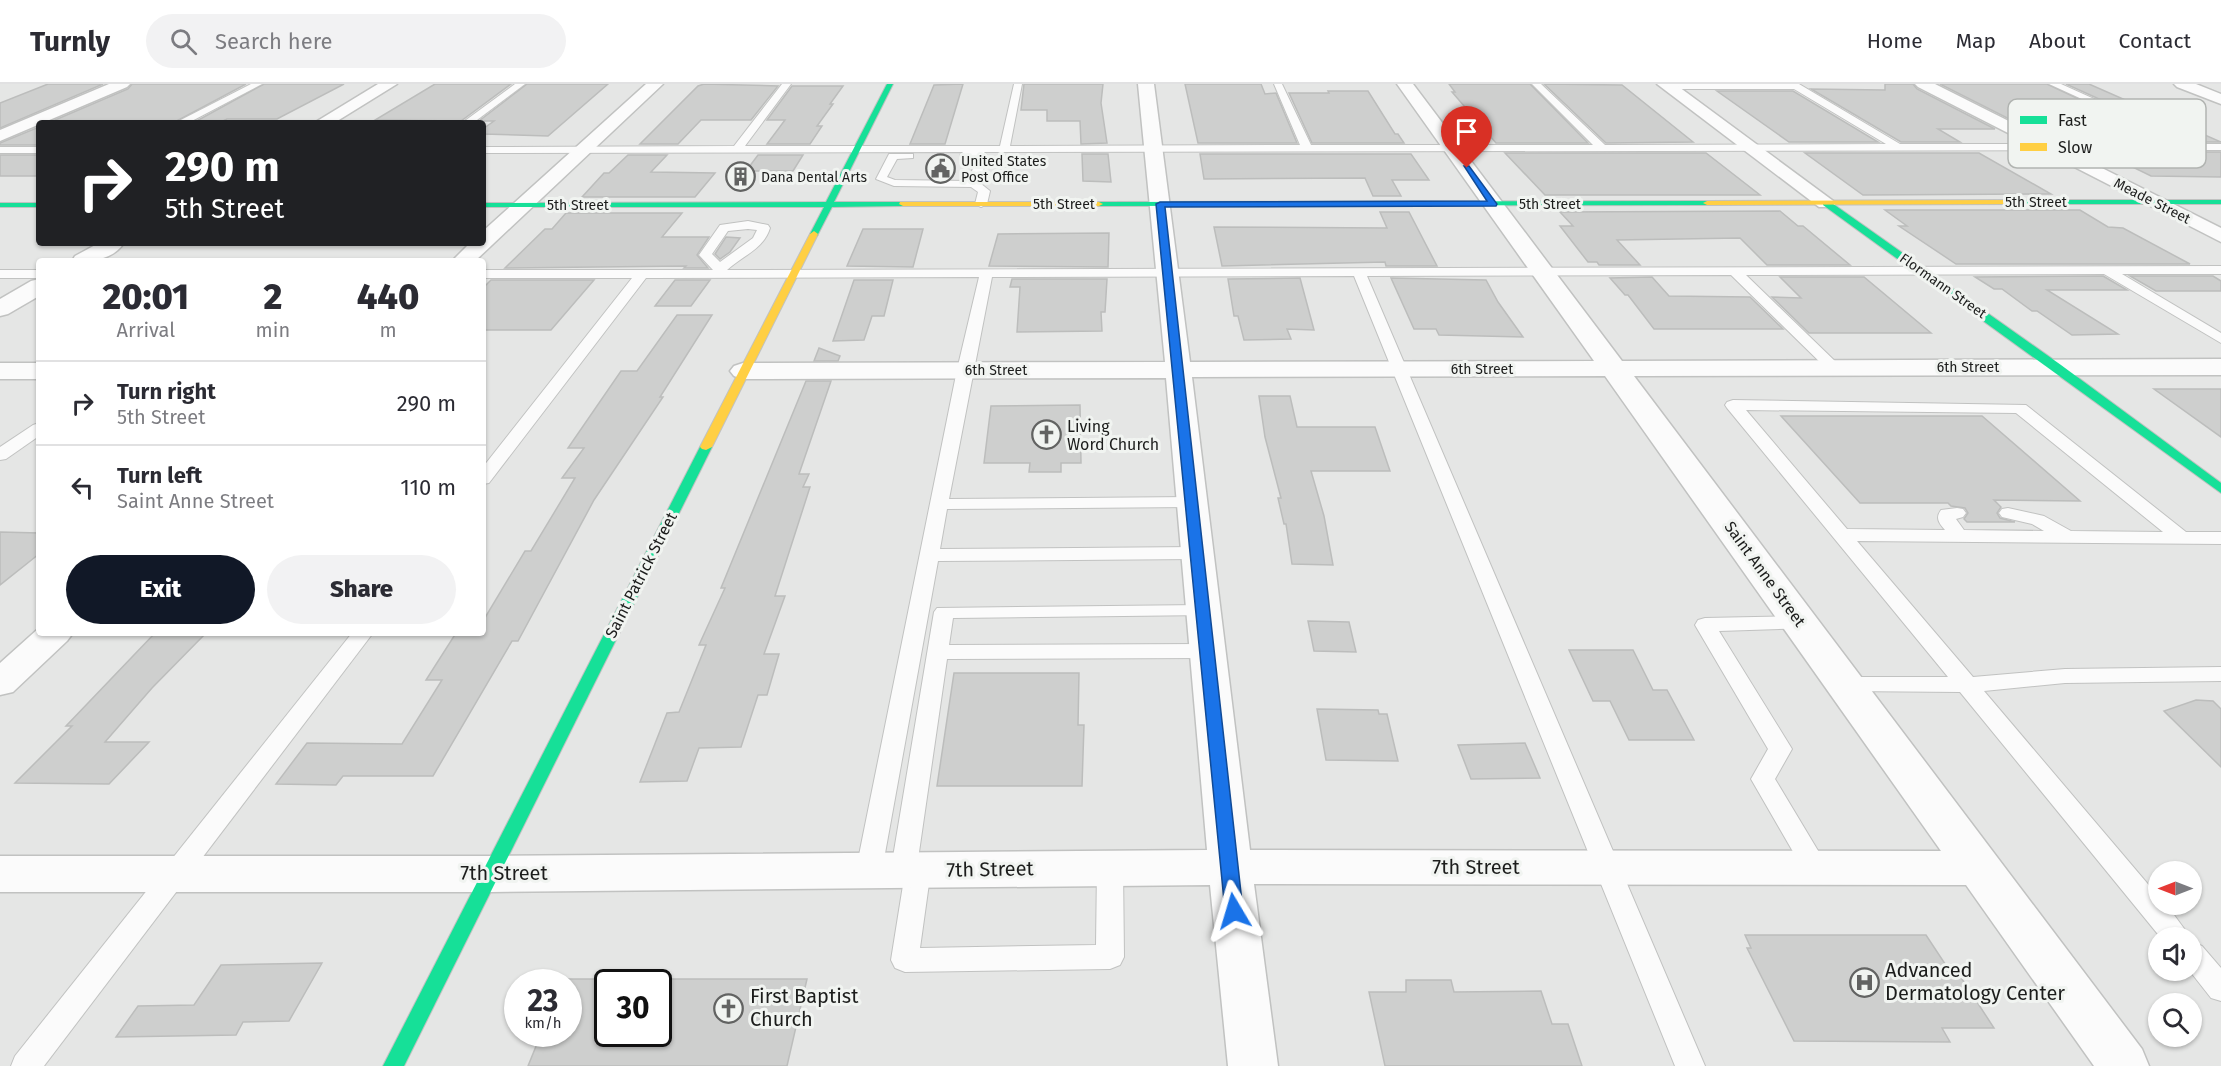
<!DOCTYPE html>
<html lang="en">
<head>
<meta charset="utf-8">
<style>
	:root { --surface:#fff; --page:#f2f2f3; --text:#2b2b33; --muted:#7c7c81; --line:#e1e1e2; --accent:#111827 }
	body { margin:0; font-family:"Fira Sans",sans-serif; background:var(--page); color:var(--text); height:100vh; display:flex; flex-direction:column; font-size:22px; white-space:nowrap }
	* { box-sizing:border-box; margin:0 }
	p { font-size:20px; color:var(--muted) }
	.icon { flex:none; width:33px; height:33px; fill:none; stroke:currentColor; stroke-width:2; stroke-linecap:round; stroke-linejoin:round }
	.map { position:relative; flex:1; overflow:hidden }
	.sheet { position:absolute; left:36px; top:174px; width:450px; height:378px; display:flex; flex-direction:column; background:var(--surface); border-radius:6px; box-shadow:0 2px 4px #0004 }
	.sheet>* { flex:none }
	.top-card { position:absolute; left:36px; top:36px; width:450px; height:126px; border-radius:6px; box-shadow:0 2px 4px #0004; background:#202124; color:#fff; overflow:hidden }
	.needle { width:39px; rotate:270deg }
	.buttons { position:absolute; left:2148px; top:777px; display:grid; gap:12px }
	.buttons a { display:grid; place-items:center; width:54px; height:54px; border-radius:50%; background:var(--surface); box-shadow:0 2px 4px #0004; font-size:30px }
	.speed { position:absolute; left:504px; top:885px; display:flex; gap:12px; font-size:30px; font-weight:700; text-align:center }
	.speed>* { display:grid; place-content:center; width:78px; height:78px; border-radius:50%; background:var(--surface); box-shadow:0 2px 4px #0004; line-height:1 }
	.speed small { font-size:15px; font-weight:400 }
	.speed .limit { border:3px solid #111; border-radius:9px; background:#fff; color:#111 }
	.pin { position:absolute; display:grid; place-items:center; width:51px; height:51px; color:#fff; margin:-62px -26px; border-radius:50% 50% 50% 0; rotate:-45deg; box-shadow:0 0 6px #0007 }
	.pin .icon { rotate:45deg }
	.me { position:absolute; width:66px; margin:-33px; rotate:353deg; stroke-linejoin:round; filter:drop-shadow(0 0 4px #0008) }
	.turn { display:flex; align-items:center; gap:21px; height:126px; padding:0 30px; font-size:27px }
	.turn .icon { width:78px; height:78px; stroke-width:2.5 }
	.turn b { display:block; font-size:42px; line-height:51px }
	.eta { display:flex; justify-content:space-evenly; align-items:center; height:102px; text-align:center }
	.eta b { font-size:36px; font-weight:800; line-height:42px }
	.action { display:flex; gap:12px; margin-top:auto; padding:12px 30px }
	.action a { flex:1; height:69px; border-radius:36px; background:var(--accent); color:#fff; font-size:24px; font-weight:800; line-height:69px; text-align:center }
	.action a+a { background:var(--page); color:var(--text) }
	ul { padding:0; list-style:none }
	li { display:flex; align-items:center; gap:18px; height:84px; padding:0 30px; border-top:2px solid var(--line) }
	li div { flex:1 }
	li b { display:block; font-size:22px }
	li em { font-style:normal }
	header { display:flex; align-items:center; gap:36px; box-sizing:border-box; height:84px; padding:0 30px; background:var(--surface); border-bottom:2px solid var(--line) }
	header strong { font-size:28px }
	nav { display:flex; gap:33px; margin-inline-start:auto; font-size:21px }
	.search { width:420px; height:54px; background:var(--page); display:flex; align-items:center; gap:15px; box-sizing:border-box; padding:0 21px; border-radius:33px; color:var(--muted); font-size:22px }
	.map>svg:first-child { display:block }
</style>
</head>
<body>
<header>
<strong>Turnly</strong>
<div class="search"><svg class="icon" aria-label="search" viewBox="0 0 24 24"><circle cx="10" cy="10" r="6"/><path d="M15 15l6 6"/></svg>Search here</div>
<nav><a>Home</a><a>Map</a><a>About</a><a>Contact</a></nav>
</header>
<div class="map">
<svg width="2221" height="982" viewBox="0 0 2221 982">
	<rect width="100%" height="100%" fill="#e5e6e5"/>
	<g fill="#cecfce" stroke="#bcbdbc" stroke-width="1.5">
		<path d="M48,0H103L0,44V19Z"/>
		<path d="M132,0H246L173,39H48L128,5Z"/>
		<path d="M264,0H344L277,35H227L221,38L193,39Z"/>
		<path d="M435,0H511L461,37L375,36Z"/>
		<path d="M527,0H608L548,52L483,50V45L494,37H479Z"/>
		<path d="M704,0L778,2L751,36H701L678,60H640L698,2Z"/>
		<path d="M963,0L945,60H910L934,1Z"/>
		<path d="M1024,0H1103L1101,19L1107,59L1081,60L1080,37H1047V26H1021Z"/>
		<path d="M1185,0H1261L1265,10L1276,9L1297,59H1198Z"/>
		<path d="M1449,0H1530L1588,59H1496L1452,8H1455Z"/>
		<path d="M1544,0L1622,1L1693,58L1606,59Z"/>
		<path d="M1885,0H1913L1917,5L1995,45H1938L1960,58H1901L1811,5L1885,6Z"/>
		<path d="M1940,0H2047L2170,58H2080L2052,45H2029Z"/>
		<path d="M2066,0H2089L2221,58H2194Z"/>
		<path d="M792,2H843L830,20H833L817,42H822L810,60H767L785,36H767Z"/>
		<path d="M1328,7H1368L1395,50H1398L1404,59H1312L1289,9H1329Z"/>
		<path d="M1717,7H1793L1878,58H1789Z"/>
		<path d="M39,43V61H0V59Z"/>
		<path d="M2102,68H2221V93L2151,92Z"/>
		<path d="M1505,69H1706L1760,111H1545Z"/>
		<path d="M1805,69H1979L2051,110L1863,111Z"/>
		<path d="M1082,70H1108L1111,98L1083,97Z"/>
		<path d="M1200,70H1411L1429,96H1392L1401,112H1373L1365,94L1204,95Z"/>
		<rect x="0" y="71" width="39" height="21"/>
		<path d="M628,71H667L651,88L715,89L695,113H582L604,89H609Z"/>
		<path d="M758,71H803L793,87H746Z"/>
		<path d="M1885,126H2080L2108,143L2123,144L2190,180H1956L1899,142H1907Z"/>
		<path d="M1780,127L1798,142H1803L1850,181H1767L1740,154L1617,156L1640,181H1599L1597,178H1588L1560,142H1573L1560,128Z"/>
		<path d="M1380,128H1409L1437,182H1386L1385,178L1222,182L1214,143L1387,144Z"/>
		<path d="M566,129H682L662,153H709L697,171L708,184H684L686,182L505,184L545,145H552Z"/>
		<path d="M863,145H923L913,183L847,182Z"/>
		<path d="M1109,149L1108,183L989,182L998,150Z"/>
		<path d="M726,153L740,154L730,168L720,175L715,170Z"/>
		<path d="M2103,192L2127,206H2047L2118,250L2072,251L2037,227H2032L2002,205H1994L1975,193Z"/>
		<path d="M2130,192H2213L2221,197V207H2156Z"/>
		<path d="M1652,193L1669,212L1750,213L1783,245H1654L1628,211H1625L1610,194Z"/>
		<path d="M1780,193H1864L1931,249H1809L1772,213L1801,214Z"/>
		<path d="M1300,194L1314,246L1287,245L1291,255L1244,256L1238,232H1234L1228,195Z"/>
		<path d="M1391,194L1486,196L1498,218L1523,253L1439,251L1436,245H1414Z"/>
		<path d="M1012,195H1107L1105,228H1101L1102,247L1017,248L1020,203H1010Z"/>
		<path d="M491,196H594L551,246H483V204Z"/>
		<path d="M675,196H710L691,222H655Z"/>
		<path d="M854,196H893L884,232H872L864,256L833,257Z"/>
		<path d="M677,231H712L660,313H663L594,416L518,557H512L433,692H343L336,701L276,700L307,659L402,660L442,596H426L456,549H483V537L525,467H531L575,394H562L584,364H568L621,287H637Z"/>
		<path d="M819,264L840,272L838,277H814Z"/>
		<path d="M806,297H831L799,390H809L803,403H810L775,512H785L764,570H779L767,611H758L741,663L699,664L687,697L640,698L667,629L679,628L706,561H699L725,504H721Z"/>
		<path d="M2154,305H2221V353Z"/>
		<path d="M1259,312H1290L1297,343H1375L1390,387H1311L1324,432L1333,481L1292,480L1286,440H1284L1278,414H1281L1265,353Z"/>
		<path d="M1080,321L1081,379H1061V388H1029L1030,379H984L991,322Z"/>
		<path d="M1781,332H1982L2080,417L1994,416L2001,423L1997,429L2000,434L2015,438H1967L1964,435L1968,429L1965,424L1951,422L1948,419H1860Z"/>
		<path d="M0,448L39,449V470L0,501Z"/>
		<path d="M1308,537L1349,538L1356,568L1314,567Z"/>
		<path d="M155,549H206L152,604L105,658H149L109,700L15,699L72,642H66Z"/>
		<path d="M1569,566H1633L1653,606H1667L1694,656H1629L1610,617H1593Z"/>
		<path d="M954,589H1079L1078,641H1084L1082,702H937Z"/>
		<path d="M2196,616L2213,617L2221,625V683L2164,627Z"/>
		<path d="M1317,625L1378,626L1379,630H1387L1398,677L1326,676Z"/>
		<path d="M1525,659L1540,694L1471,695L1458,661Z"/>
		<path d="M1745,851H1926L1953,892H1960L1994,944H1942L1950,958L1794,957L1747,864H1751Z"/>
		<path d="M322,879L289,937L243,938L236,951L116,953L138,922L194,921L221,881Z"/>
		<path d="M568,895H608V950H658V895H807L787,982H528L541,950H568Z"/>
		<path d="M1406,896H1451L1454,908L1541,907L1552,940H1568L1582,982H1385L1369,908H1406Z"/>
	</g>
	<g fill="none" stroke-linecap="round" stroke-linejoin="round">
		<defs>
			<g id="lane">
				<path d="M251,0H262L188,39H175Z"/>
				<path d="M515,0H525L473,39H462Z"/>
				<path d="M782,0H791L745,62H1000L1014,0H1022L1010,62L1300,61L1274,0H1282L1311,61H1593L1532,0H1541L1605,61L1886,60L1794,5H1668L1664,2L1665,0H1799L1900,60H2180L2049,0H2061L2194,60H2221V66L984,68L987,71L980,99L990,107L987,120L981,123L975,120L978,108L971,103L894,102L876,95L889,70H913V74L897,75L887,93L895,96L969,97L976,74L961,73L960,71L963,68L483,69V63L734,62Z"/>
				<rect x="0" y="63" width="39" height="6"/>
				<path d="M748,137L768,141L770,144C764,165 742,172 727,186L2221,182V190H2122L2221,249V259L2104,190L1746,191L1839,281L1842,284L1834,289L1829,287L1731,191L1367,192L1705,982H1675L1354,192L992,193L949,415L1191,413L1197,414L1200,418L1197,422L1191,423L947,425L940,465L1196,463L1203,465L1206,469L1203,473L1196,475L938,477L882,786L878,793L869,796L860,793L856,786L957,286L979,193L646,194L489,399L483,400V383L632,194H483V186H713L699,171L720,141ZM748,145L757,146L753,154L720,178L712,170L728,147Z"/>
				<rect x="0" y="186" width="39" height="8"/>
				<path d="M1733,316L2026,321L2186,448H2221V460L1857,457L1973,593L2065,585L2221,583V597L2065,599L1984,607L2158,812V820H2166L2191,854H2161L1960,608L1846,607L1838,605L1835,600L1838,595L1846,593H1948L1727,324L1725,321L1727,318ZM1746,326L2016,329L2163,448L2071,447L2044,432L2008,424L2002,425L1999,429L2002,433L2032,440L2044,447L1964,446L1956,435L1963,433L1966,429L1963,425L1957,424L1941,426C1935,434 1939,439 1945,446L1847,445Z"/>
				<path d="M39,339V352L6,375L0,376V363L33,341Z"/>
				<path d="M1202,521L1209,523L1212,527L1209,531L953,534L949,561L1206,560L1213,562L1217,567L1213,572L1206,574L947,575L918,775L927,778L931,785L920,864L1096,861L1097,784L1101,777L1110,774L1119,777L1123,784L1124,873L1120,881L1110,885L905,888L895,884L891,876L904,795L895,792L891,785L934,528L937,524Z"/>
				<path d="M1801,532L1808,534L1811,539L1808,544L1719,547L1792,665L1775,695L1829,785L1825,792L1816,795L1807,792L1751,695L1768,665L1695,541L1698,536L1705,534Z"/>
				<path d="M352,549H373L44,982H11L15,972Z"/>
				<path d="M2192,858L2202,862L2221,884V917L2211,914L2189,886H2192Z"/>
			</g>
			<g id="street">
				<path d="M109,0H130L127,3L0,57V46Z"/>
				<path d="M378,0H397L334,39H314Z"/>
				<path d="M646,0H663L475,177H452L470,159H483V147Z"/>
				<path d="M1138,0H1154L1190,278L1594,277L1397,0H1413L1622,277L2221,275V291L1634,292L2142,965L2149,982H2094L1966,801L1254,800L1278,982H1228L1210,801L491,808H0V772H491L1207,766L1166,294L743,295L734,292L730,287L734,282L743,279L1165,278ZM1605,292L1941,767L1250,766L1192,293Z"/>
				<path d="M1657,0H1675L1836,119L1833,123H1819Z"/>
				<path d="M1915,0H1935L2221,144V158L1918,3Z"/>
				<path d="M2174,0H2196L2221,10V20L2177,3Z"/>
				<path d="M99,159H124C112,177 91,177 72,177L75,172Z"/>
				<path d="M39,195V212L8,230L0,232V215L31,197Z"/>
				<rect x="0" y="279" width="39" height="16"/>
				<path d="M39,544V549H73L67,557L13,608L0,611V579Z"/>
			</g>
			<g id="fast">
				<path d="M887,0H893L834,118H903L907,120L903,122L832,123L817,152L810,150L824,123H483V119L826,118Z"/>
				<rect x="2018" y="116" width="203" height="4"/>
				<path d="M1707,117L1711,119L1710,121L1099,122L1095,120L1099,118Z"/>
				<path d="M1823,117H1829L2061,281L2221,399V409L1823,121Z"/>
				<rect x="0" y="119" width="39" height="4"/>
				<path d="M706,360L712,363L404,982H383L700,363Z"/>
			</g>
			<g id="slow">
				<path d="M2021,116H2024V120L1707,121L1703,119L1707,117Z"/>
				<path d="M900,118H1099L1103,120L1099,122H903L899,120Z"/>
				<path d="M814,147L818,150L712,363L706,366L702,365L700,363L810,150Z"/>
			</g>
		</defs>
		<use href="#lane" stroke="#c1c2c1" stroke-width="2"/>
		<use href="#street" stroke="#c1c2c1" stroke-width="3"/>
		<use href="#fast" stroke="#c1c2c1" stroke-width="2"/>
		<use href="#slow" stroke="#c1c2c1" stroke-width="2"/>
		<use href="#lane" fill="#fbfbfb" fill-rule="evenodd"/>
		<use href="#street" fill="#fbfbfb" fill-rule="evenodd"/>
		<use href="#fast" fill="#16e098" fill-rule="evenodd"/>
		<use href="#slow" fill="#ffcf43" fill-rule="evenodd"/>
	</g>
	<path fill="#1a73e8" stroke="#114b97" stroke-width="1.5" d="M1464,82H1469L1497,120L1496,122L1165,123L1243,827L1241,833L1234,835L1227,833L1225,827L1156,120L1160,118L1487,117Z"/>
	<defs>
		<symbol id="civic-ring" viewBox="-11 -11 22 22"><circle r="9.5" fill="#f1f4f1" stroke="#626362" stroke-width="1.5"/><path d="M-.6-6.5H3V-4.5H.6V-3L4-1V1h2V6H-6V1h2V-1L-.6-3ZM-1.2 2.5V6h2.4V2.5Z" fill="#626362"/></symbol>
		<symbol id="building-ring" viewBox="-11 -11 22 22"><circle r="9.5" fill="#f1f4f1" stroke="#626362" stroke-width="1.5"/><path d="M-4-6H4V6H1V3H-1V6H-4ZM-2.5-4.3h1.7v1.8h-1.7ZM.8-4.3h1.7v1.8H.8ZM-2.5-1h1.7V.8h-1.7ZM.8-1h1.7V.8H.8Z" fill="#626362"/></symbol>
		<symbol id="church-ring" viewBox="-11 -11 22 22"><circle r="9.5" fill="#f1f4f1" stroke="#626362" stroke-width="1.5"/><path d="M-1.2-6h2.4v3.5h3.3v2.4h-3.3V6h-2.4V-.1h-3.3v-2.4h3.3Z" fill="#626362"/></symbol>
		<symbol id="hospital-ring" viewBox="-11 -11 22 22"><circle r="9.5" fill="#f1f4f1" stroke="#626362" stroke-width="1.5"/><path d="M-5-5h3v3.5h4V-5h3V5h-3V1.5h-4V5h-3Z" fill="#626362"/></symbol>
	</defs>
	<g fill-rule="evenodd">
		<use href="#civic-ring" x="924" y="68" width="33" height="33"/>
		<use href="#building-ring" x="724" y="76" width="33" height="33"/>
		<use href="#church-ring" x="1030" y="334" width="33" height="33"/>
		<use href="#hospital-ring" x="1848" y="882" width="33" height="33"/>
		<use href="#church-ring" x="712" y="908" width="33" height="33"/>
	</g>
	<g text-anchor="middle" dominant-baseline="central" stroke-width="6" stroke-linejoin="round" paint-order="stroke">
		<g font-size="14" fill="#1c1d1c" stroke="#f1f4f1" text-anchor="start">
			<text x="961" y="77">United States<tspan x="961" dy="16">Post Office</tspan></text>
			<text x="761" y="93">Dana Dental Arts</text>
		</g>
		<g font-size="14" fill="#1c1d1c" stroke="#f1f4f1">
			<text transform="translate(2152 117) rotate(27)">Meade Street</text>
			<text x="2036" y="118">5th Street</text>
			<text x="1064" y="120">5th Street</text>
			<text x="1550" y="120">5th Street</text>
			<text x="578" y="121">5th Street</text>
			<text transform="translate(1943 202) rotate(35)">Flormann Street</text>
			<text x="1968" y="283">6th Street</text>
			<text x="1482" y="285">6th Street</text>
			<text x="996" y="286">6th Street</text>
		</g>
		<g font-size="16" fill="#1c1d1c" stroke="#f1f4f1" text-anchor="start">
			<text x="1067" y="342">Living<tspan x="1067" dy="18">Word Church</tspan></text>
		</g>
		<g font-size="16" fill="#1c1d1c" stroke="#f1f4f1">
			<text transform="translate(1765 490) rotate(54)">Saint Anne Street</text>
			<text transform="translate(641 491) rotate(-63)">Saint Patrick Street</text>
		</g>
		<g font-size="20" fill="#1c1d1c" stroke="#f1f4f1">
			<text x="1476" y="783">7th Street</text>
			<text transform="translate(990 785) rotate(-1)">7th Street</text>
			<text x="504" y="789">7th Street</text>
		</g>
		<g font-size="20" fill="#1c1d1c" stroke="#f1f4f1" text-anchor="start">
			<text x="1885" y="886">Advanced<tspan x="1885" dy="23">Dermatology Center</tspan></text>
			<text x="750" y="912">First Baptist<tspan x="750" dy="23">Church</tspan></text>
		</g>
	</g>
	<rect x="2008" y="15" width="198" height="69" rx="9" fill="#f1f4f1" stroke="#b1b4b1" stroke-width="1.5"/>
	<rect x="2020" y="32" width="27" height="8" fill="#16e098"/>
	<rect x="2020" y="59" width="27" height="8" fill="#ffcf43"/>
	<g font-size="16" fill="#1c1d1c">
		<text x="2058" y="42">Fast</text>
		<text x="2058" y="69">Slow</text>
	</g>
</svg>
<div class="buttons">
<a><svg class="needle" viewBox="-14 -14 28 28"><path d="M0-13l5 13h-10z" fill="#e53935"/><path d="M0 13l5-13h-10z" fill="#7c7c81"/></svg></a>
<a><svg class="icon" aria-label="sound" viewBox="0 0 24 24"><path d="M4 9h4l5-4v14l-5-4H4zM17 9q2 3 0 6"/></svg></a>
<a><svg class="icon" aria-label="search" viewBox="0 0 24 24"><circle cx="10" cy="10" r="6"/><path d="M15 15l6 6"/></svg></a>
</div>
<div class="speed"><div>23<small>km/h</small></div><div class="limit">30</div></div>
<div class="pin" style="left:1467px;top:84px;background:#d93025"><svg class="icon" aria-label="arrive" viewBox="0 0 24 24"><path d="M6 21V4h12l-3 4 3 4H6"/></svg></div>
<svg class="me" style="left:1234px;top:827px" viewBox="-20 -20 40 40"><path d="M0-17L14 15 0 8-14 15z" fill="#1a73e8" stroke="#fff" stroke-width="4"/></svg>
<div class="top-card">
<div class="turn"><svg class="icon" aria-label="right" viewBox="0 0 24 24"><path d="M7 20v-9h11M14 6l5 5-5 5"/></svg><div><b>290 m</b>5th Street</div></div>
</div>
<section class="sheet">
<div class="eta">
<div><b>20:01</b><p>Arrival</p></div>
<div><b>2</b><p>min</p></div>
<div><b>440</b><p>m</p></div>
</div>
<ul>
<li><svg class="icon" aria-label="right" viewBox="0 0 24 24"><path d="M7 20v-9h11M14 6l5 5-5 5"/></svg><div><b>Turn right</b><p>5th Street</p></div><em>290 m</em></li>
<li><svg class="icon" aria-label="left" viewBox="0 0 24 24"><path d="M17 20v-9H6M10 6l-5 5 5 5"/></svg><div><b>Turn left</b><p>Saint Anne Street</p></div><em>110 m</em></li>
</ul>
<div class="action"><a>Exit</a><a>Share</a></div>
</section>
</div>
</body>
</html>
